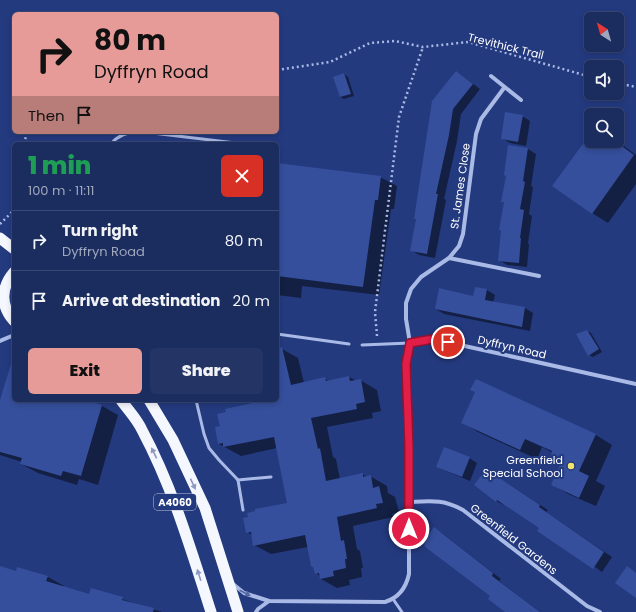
<!DOCTYPE html>
<html lang="en">
<head>
<meta charset="utf-8">
<style>
	:root { --surface:#1b2c5f; --page:#243465; --text:#f1f3f6; --muted:#a0a7bd; --line:#394874; --accent:#e69b98 }
	body { margin:0; font-family:Poppins,sans-serif; background:var(--page); color:var(--text); height:100vh; display:flex; flex-direction:column; font-size:15px; white-space:nowrap }
	* { box-sizing:border-box; margin:0 }
	p { font-size:13px; color:var(--muted) }
	.icon { flex:none; width:22px; height:22px; fill:none; stroke:currentColor; stroke-width:2; stroke-linecap:round; stroke-linejoin:round }
	.map { position:relative; flex:1; overflow:hidden }
	.sheet { position:absolute; left:12px; top:142px; width:267px; height:260px; display:flex; flex-direction:column; background:var(--surface); border-radius:6px; box-shadow:0 2px 6px #0003,0 0 0 1px var(--line) }
	.sheet>* { flex:none }
	.top-card { position:absolute; left:12px; top:12px; width:267px; height:122px; border-radius:6px; box-shadow:0 2px 6px #0003,0 0 0 1px var(--line); background:#e69b98; color:#111; overflow:hidden }
	.needle { width:26px; rotate:323deg }
	.tools { position:absolute; left:584px; top:12px; display:grid; gap:8px }
	.tools a { display:grid; place-items:center; width:40px; height:40px; border-radius:6px; background:var(--surface); box-shadow:0 2px 6px #0003,0 0 0 1px var(--line); font-size:20px }
	.pin { position:absolute; display:grid; place-items:center; width:34px; height:34px; color:#fff; margin:-17px; border:2px solid #fff; border-radius:50%; box-shadow:0 1px 4px #0007 }
	.me { position:absolute; width:44px; margin:-22px; rotate:0deg; stroke-linejoin:round; filter:drop-shadow(0 0 3px #0008) }
	.turn { display:flex; align-items:center; gap:14px; height:84px; padding:0 16px; font-size:18px }
	.turn .icon { width:52px; height:52px; stroke-width:2.5 }
	.turn b { display:block; font-size:28px; line-height:34px }
	.then { display:flex; align-items:center; height:38px; padding:0 16px; background:#0003; gap:8px; font-size:15px }
	.round { display:grid; place-items:center; flex:none; width:42px; height:42px; border-radius:6px; background:var(--page) }
	.head { display:flex; align-items:center; justify-content:space-between; height:68px; padding:0 16px }
	h1 { font-size:24px; font-weight:800; line-height:30px; color:#1e9e55 }
	.primary-button { display:flex; gap:8px; margin-top:auto; padding:8px 16px }
	.primary-button a { flex:1; height:46px; border-radius:6px; background:var(--accent); color:#111; font-size:16px; font-weight:800; line-height:46px; text-align:center }
	.primary-button a+a { background:var(--page); color:var(--text) }
	ul { padding:0; list-style:none }
	li { display:flex; align-items:center; gap:12px; height:60px; padding:0 16px; border-top:1px solid var(--line) }
	li div { flex:1 }
	li b { display:block; font-size:15px }
	li em { font-style:normal }
	.map>svg:first-child { display:block }
</style>
</head>
<body>
<div class="map">
<svg width="636" height="612" viewBox="0 0 636 612">
	<rect width="100%" height="100%" fill="#243a7f"/>
	<g fill="#0007">
		<path d="M457,72L480,89L461,114L457,141L444,199L446,200L435,258L419,255L411,250L417,220L415,219Z"/>
		<path d="M344,74L348,77L354,96L344,99L340,97Z"/>
		<path d="M522,116L530,121L526,146L510,143L502,138Z"/>
		<path d="M591,134V141H617L636,155V184L608,223L592,213L554,186Z"/>
		<path d="M509,146L528,149L536,154L531,186L533,187L529,214L532,216L528,243L529,244L527,267L507,265L499,260L505,203L502,201L507,176Z"/>
		<path d="M277,164L380,177L397,186L394,209H391L379,295L302,286L301,298L277,295Z"/>
		<path d="M475,288L487,290L495,295L493,303L525,308L533,313L530,331L444,314L436,309L473,297Z"/>
		<path d="M587,331L591,333L602,352L593,357L589,355Z"/>
		<path d="M277,349H282L298,358L304,383L325,379L329,381L349,377L357,381L360,380L377,390L381,411L372,413L373,418L327,427L333,457L336,459L340,479L362,474L367,477L370,476L387,486L388,493L395,497L399,512L392,514L393,517L353,526L357,549L360,551L363,568H361L362,577L349,580L350,585L337,588L321,579L320,576L316,573L308,547L271,554L254,545L252,535L247,532L249,517L288,504L277,448L241,456L219,444L221,427L259,403L258,400H277Z"/>
		<path d="M14,380V400H82L102,406L118,415L98,485L79,479L77,485L38,473L21,464L22,462L0,455V403Z"/>
		<path d="M476,381L596,435L612,445L596,481L605,486L596,506L568,494L552,484L563,460L552,454L553,453L542,447L537,459L478,432L462,422L476,392Z"/>
		<path d="M469,458L477,463L470,481L446,471L437,467Z"/>
		<path d="M494,475L548,510L546,512L612,557L602,572L540,528L505,505H504L496,501Z"/>
		<path d="M434,529L442,533L501,579L499,581L540,612H506Z"/>
		<path d="M0,567L16,572L48,577L64,586L63,587L90,595L91,589L162,612H0Z"/>
	</g>
	<g fill="#354f9c">
		<path d="M456,71L473,84L453,109L449,135L436,194H438L427,254L410,251L416,219H414L432,101Z"/>
		<path d="M344,73L351,94L340,97L333,77Z"/>
		<path d="M505,112L523,115L518,142L501,139Z"/>
		<path d="M585,141H615L634,155L592,214L552,186Z"/>
		<path d="M508,145L528,148L523,181L525,182L520,209L524,210L520,238H521L519,263L498,261L501,230H499L504,202H501L506,176L504,175Z"/>
		<path d="M277,163L381,176L378,200H375L363,287L277,276Z"/>
		<path d="M475,287L487,289L485,300L525,307L522,327L435,309L439,288L473,296Z"/>
		<path d="M587,330L599,349L588,356L576,334Z"/>
		<path d="M282,347L291,385L325,377L326,381L349,376L350,381L361,379L365,402L356,404L357,409L311,418L318,449L320,448L326,481L363,473V477L371,475L373,488L379,486L383,503L376,504L377,508L337,517L341,541L344,540L347,559H345L346,568L333,571L334,576L320,579L319,573L315,574L313,567L311,566L305,535L253,546L251,532L246,533L243,518L248,517L247,513L255,511V509L287,503L274,437L223,447V443L218,444L215,427L220,426L217,414L226,412L225,409L257,402V400H277V348Z"/>
		<path d="M11,364H14V400H86L102,405L81,476L63,471L61,476L20,464L22,458L0,452V400Z"/>
		<path d="M476,379L596,434L579,471L589,476L579,498L551,485L562,460L551,455L552,451L525,439L520,450L461,423L475,392L470,390Z"/>
		<path d="M444,447L470,457L462,477L436,467Z"/>
		<path d="M486,469L540,505L539,507L604,552L593,569L537,531L539,528L497,500L496,502L474,485Z"/>
		<path d="M434,527L493,573L492,576L540,612H505L488,599L490,596L424,546L425,544L423,542Z"/>
		<path d="M0,566L16,571L17,567L48,576L46,581L89,594L91,588L123,597L122,600L154,608L153,612H0Z"/>
		<path d="M627,566L636,573V598L615,583Z"/>
	</g>
	<g fill="none" stroke-linecap="round" stroke-linejoin="round">
		<g stroke="#aabae6" stroke-width="2.5" stroke-dasharray="2 3" stroke-linecap="butt">
			<path d="M277,70L330,62L370,43L395,41L423,47L468,42L591,77"/>
			<path d="M617,83L636,87"/>
			<path d="M24,144L27,132"/>
			<path d="M0,224L14,210"/>
			<path d="M377,336L375,312L399,117L423,47"/>
		</g>
		<g stroke="#aabae6" stroke-width="3">
			<path d="M144,132L244,144"/>
			<path d="M111,144C118,135 128,132 138,132"/>
			<path d="M277,334L349,344"/>
			<path d="M362,345L410,343"/>
			<path d="M196,400L204,434L209,448L219,460L238,480L243,510"/>
			<path d="M238,480L271,477"/>
			<path d="M393,599L402,612"/>
		</g>
		<g stroke="#aabae6" stroke-width="4">
			<path d="M491,76L521,100"/>
			<path d="M449,258L539,276"/>
			<path d="M0,341L14,335"/>
			<path d="M410,343L433,339L636,384"/>
			<path d="M409,502C431,501 443,499 463,510L587,606L600,612"/>
			<path d="M233,584L244,593L269,601L385,602C398,598 406,588 409,574V447L405,364L410,343L406,319V303L411,289L421,277L449,258L459,246L463,234L476,134L481,119L504,88"/>
			<path d="M256,612L258,609L269,601"/>
		</g>
		<g stroke="#f5f7fe" stroke-width="11">
			<path d="M0,238L14,249"/>
			<path d="M14,272C1,287 0,306 14,321"/>
			<path d="M121,400C128,410 137,419 142,430C173,488 191,550 211,612"/>
			<path d="M149,400L173,440L205,508L238,612"/>
		</g>
	</g>
	<defs><path id="oneway-solid" d="M-6-.8H1V-3.2L6.5 0L1 3.2V.8H-6Z"/></defs>
	<g fill="#8c98be">
		<use href="#oneway-solid" transform="translate(154 453) rotate(-116)"/>
		<use href="#oneway-solid" transform="translate(193 484) rotate(65)"/>
		<use href="#oneway-solid" transform="translate(199 575) rotate(-108)"/>
	</g>
	<use fill="#5367a3" href="#oneway-solid" transform="translate(245 593) rotate(27)"/>
	<g fill="none" stroke-linecap="round" stroke-linejoin="round">
		<defs>
			<path id="route" d="M409,529V447L406,364L410,343L433,339L448,342"/>
		</defs>
		<use href="#route" stroke="#92132f" stroke-width="10"/>
		<use href="#route" stroke="#e11d48" stroke-width="7"/>
	</g>
	<circle fill="#f0e46e" stroke="#243a7f" stroke-width="1.5" cx="571" cy="466" r="4"/>
	<g text-anchor="middle" dominant-baseline="central" stroke-width="4" stroke-linejoin="round" paint-order="stroke">
		<rect fill="#243a7f" stroke="#bdc4d9" stroke-width="1" x="154" y="494" width="42" height="16" rx="3"/>
		<g font-size="10" font-weight="bold" fill="#fff">
			<text x="175" y="502">A4060</text>
		</g>
		<g font-size="11" fill="#fff" stroke="#243a7f">
			<text transform="translate(506 46) rotate(14)">Trevithick Trail</text>
			<text transform="translate(460 186) rotate(-82)">St. James Close</text>
			<text transform="translate(512 347) rotate(13)">Dyffryn Road</text>
			<text transform="translate(514 539) rotate(38)">Greenfield Gardens</text>
		</g>
		<g font-size="11" fill="#fff" stroke="#243a7f" text-anchor="end">
			<text x="563" y="460">Greenfield<tspan x="563" dy="13">Special School</tspan></text>
		</g>
	</g>
</svg>
<div class="tools">
<a><svg class="needle" viewBox="-14 -14 28 28"><path d="M0-13l5 13h-10z" fill="#e53935"/><path d="M0 13l5-13h-10z" fill="#a0a7bd"/></svg></a>
<a><svg class="icon" aria-label="sound" viewBox="0 0 24 24"><path d="M4 9h4l5-4v14l-5-4H4zM17 9q2 3 0 6"/></svg></a>
<a><svg class="icon" aria-label="search" viewBox="0 0 24 24"><circle cx="10" cy="10" r="6"/><path d="M15 15l6 6"/></svg></a>
</div>
<div class="pin" style="left:448px;top:342px;background:#d93025"><svg class="icon" aria-label="arrive" viewBox="0 0 24 24"><path d="M6 21V4h12l-3 4 3 4H6"/></svg></div>
<svg class="me" style="left:409px;top:529px" viewBox="-20 -20 40 40"><circle r="17" fill="#e11d48" stroke="#fff" stroke-width="3"/><path d="M0-11L8 9 0 5-8 9z" fill="#fff"/></svg>
<div class="top-card">
<div class="turn"><svg class="icon" aria-label="right" viewBox="0 0 24 24"><path d="M7 20v-9h11M14 6l5 5-5 5"/></svg><div><b>80 m</b>Dyffryn Road</div></div>
<div class="then">Then<svg class="icon" aria-label="arrive" viewBox="0 0 24 24"><path d="M6 21V4h12l-3 4 3 4H6"/></svg></div>
</div>
<section class="sheet">
<div class="head"><div><h1>1 min</h1><p>100 m · 11:11</p></div><a class="round" style="background:#d93025;color:#fff"><svg class="icon" aria-label="close" viewBox="0 0 24 24"><path d="M6 6l12 12M18 6L6 18"/></svg></a></div>
<ul>
<li><svg class="icon" aria-label="right" viewBox="0 0 24 24"><path d="M7 20v-9h11M14 6l5 5-5 5"/></svg><div><b>Turn right</b><p>Dyffryn Road</p></div><em>80 m</em></li>
<li><svg class="icon" aria-label="arrive" viewBox="0 0 24 24"><path d="M6 21V4h12l-3 4 3 4H6"/></svg><div><b>Arrive at destination</b></div><em>20 m</em></li>
</ul>
<div class="primary-button"><a>Exit</a><a>Share</a></div>
</section>
</div>
</body>
</html>
